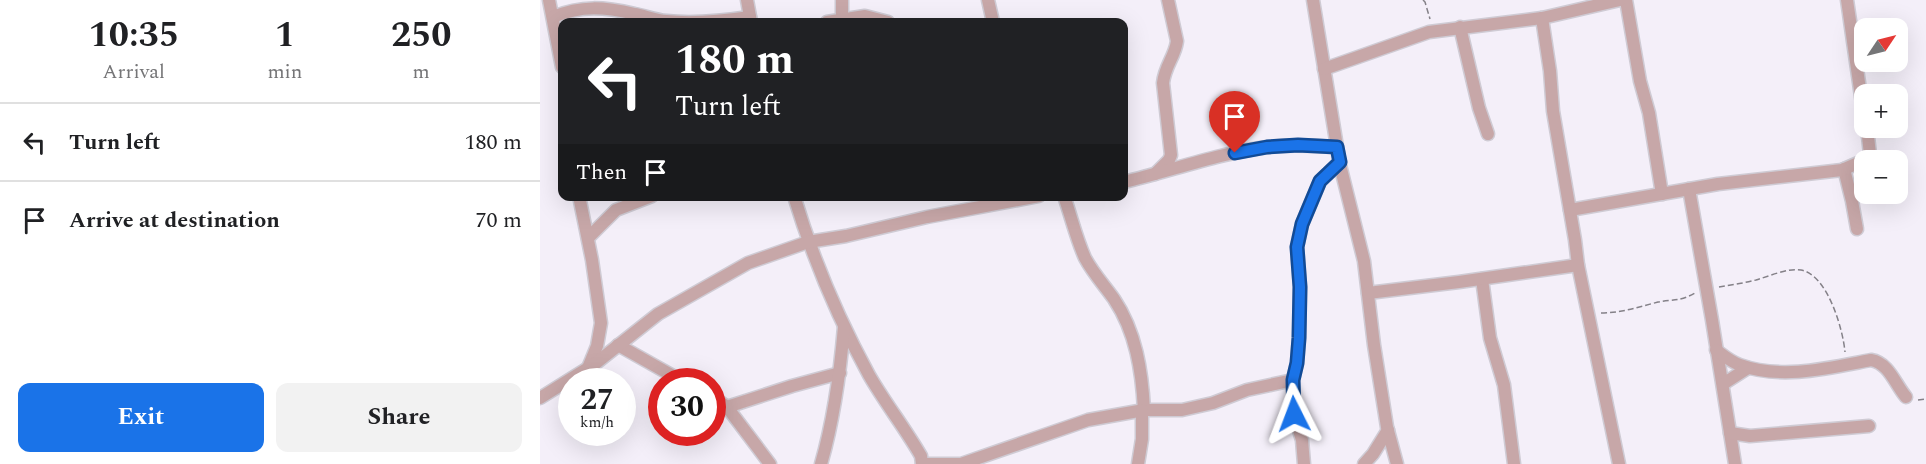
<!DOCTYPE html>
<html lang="en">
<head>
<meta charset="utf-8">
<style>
	:root { --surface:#fff; --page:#f2f2f2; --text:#202124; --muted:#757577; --line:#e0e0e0; --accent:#1a73e8 }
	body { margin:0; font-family:Spectral,serif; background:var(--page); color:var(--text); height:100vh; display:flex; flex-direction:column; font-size:22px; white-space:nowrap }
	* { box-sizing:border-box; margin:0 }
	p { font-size:20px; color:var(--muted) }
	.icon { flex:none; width:33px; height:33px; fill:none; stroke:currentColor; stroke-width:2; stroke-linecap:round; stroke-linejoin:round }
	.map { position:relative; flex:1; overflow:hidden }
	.drawer { display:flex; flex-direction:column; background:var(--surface); width:540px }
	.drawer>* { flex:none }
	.guide { position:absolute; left:18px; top:18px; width:570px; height:183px; border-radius:12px; box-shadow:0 6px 24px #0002; background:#202124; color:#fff; overflow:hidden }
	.needle { width:39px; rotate:55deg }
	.buttons { position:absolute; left:1314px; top:18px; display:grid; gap:12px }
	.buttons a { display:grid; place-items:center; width:54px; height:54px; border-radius:12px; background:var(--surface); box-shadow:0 6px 24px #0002; font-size:30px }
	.speed { position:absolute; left:18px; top:368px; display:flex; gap:12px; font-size:30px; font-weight:700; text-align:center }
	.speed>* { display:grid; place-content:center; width:78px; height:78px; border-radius:50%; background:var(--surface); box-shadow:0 6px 24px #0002; line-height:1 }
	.speed small { font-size:15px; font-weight:400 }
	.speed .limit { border:9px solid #d22; background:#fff; color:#111 }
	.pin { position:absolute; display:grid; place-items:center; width:51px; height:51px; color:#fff; margin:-62px -26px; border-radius:50% 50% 50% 0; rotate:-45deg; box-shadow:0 0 6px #0007 }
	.pin .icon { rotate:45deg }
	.me { position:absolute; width:66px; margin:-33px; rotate:357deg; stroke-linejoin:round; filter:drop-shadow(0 0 4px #0008) }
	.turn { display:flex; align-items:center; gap:21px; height:126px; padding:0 18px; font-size:27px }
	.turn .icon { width:78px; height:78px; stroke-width:2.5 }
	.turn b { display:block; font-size:42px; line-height:51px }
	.then { display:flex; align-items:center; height:57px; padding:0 18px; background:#0003; gap:12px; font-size:22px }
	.eta { display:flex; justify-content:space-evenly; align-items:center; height:102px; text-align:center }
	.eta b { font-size:36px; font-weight:700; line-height:42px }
	.cta { display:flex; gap:12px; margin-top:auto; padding:12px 18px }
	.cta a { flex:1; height:69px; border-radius:12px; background:var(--accent); color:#fff; font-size:24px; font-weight:700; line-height:69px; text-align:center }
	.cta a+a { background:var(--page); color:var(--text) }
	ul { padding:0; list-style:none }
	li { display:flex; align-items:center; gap:18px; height:78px; padding:0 18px; border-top:2px solid var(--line) }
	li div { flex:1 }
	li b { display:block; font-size:22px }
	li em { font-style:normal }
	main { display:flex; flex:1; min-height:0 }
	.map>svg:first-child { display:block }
</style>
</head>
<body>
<main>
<section class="drawer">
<div class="eta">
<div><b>10:35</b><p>Arrival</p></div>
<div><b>1</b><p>min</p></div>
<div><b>250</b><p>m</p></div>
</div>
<ul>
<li><svg class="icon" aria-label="left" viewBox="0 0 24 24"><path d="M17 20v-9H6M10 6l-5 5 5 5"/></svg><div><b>Turn left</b></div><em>180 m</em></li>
<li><svg class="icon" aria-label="arrive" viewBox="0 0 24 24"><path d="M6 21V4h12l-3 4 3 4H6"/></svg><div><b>Arrive at destination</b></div><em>70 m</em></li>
</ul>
<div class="cta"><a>Exit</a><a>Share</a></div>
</section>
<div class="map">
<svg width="1386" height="464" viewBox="0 0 1386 464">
	<rect width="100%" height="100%" fill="#f4eff9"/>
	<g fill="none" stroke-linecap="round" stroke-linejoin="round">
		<defs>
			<g id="street">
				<path d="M9,0L22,67"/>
				<path d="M207,0L211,22"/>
				<path d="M448,0L453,22"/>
				<path d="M773,0L800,165L824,261L834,345L847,427L857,464"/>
				<path d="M1086,0L1100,81L1109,113L1122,194"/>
				<path d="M1307,0L1324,117"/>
				<path d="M13,17C42,5 64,7 95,14C105,16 116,20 126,21C154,24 183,21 210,17"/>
				<path d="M1002,18L1010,71L1013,111L1035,240L1038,265L1079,464"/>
				<path d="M302,19V0"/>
				<path d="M287,22L325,16L348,22"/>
				<path d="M920,27L939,108L948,134"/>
				<path d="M784,69L889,32L1002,18L1080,0"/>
				<path d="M1304,169L1312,201L1317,229"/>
				<path d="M615,174L629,160L631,155L623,83C625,65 635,57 637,41L628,0"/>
				<path d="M584,182C631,171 679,153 728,147C751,144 774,146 797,147"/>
				<path d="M1149,189L1172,320L1195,464"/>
				<path d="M39,196L52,260L61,323L57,346L48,368"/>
				<path d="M254,196C273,259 298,318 329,375C345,403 365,428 381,456L382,464"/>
				<path d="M524,196C531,216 536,238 545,258C553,273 564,285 574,299C596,332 602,371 604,410"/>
				<path d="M1030,210L1178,184L1302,170L1325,160L1330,154L1327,128"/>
				<path d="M48,238L76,210L112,196"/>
				<path d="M942,279L950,338L964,385L974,464"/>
				<path d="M828,293L919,282L1038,265"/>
				<path d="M78,345L142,381"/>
				<path d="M1176,350C1184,356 1191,362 1200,365C1242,380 1289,368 1331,360C1349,363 1355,384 1366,397"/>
				<path d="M1183,384L1208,368"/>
				<path d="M172,396L187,407L230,464"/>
				<path d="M0,398L56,363L118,314L208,263L268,242L306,236L387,217L499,196"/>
				<path d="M187,407L252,386L300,373"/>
				<path d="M1190,433L1210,436L1329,426"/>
				<path d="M281,464C294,419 300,374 304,327"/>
				<path d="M382,464H421L548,420L604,410H642L673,403L707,390L753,380"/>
				<path d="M598,464L602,439V410"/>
				<path d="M764,464L762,440L754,414L753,380L757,363L759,338L760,287L757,247L762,224L780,181L800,162"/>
				<path d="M824,464L833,454L848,430"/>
			</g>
		</defs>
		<use href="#street" stroke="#cfcbd4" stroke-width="15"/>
		<g stroke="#848188" stroke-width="1.5" stroke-dasharray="6 3" stroke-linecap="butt">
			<path d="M883,0L885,2L890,19"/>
			<path d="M1179,287C1191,285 1204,283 1216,280C1230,276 1247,268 1261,270C1288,275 1303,330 1305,352"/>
			<path d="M1061,313C1081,313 1099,307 1118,302C1134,299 1139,302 1155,293"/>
			<path d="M1378,400L1386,399"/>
		</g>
		<use href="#street" stroke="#c7a7a8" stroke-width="12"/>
	</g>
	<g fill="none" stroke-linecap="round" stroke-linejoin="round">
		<defs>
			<path id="route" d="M695,153L727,147L758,145L797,147L800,162L780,181L762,224L757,247L760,287L759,338L757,363L753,380L754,414"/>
		</defs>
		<use href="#route" stroke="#114b97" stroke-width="15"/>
		<use href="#route" stroke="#1a73e8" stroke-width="10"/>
	</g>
</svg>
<div class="buttons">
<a><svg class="needle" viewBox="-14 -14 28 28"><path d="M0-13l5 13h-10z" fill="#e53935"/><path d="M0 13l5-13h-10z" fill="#757577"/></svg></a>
<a>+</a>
<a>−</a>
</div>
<div class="speed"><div>27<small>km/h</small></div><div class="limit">30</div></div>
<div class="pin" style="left:695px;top:153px;background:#d93025"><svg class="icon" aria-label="arrive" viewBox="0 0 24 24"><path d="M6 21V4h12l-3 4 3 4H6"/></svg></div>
<svg class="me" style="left:754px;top:414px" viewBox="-20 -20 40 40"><path d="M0-17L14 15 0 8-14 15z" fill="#1a73e8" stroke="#fff" stroke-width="4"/></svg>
<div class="guide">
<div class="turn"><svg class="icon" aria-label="left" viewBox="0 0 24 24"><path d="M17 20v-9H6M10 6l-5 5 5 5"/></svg><div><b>180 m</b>Turn left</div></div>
<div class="then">Then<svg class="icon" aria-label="arrive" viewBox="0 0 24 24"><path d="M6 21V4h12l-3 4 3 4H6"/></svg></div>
</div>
</div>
</main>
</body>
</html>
